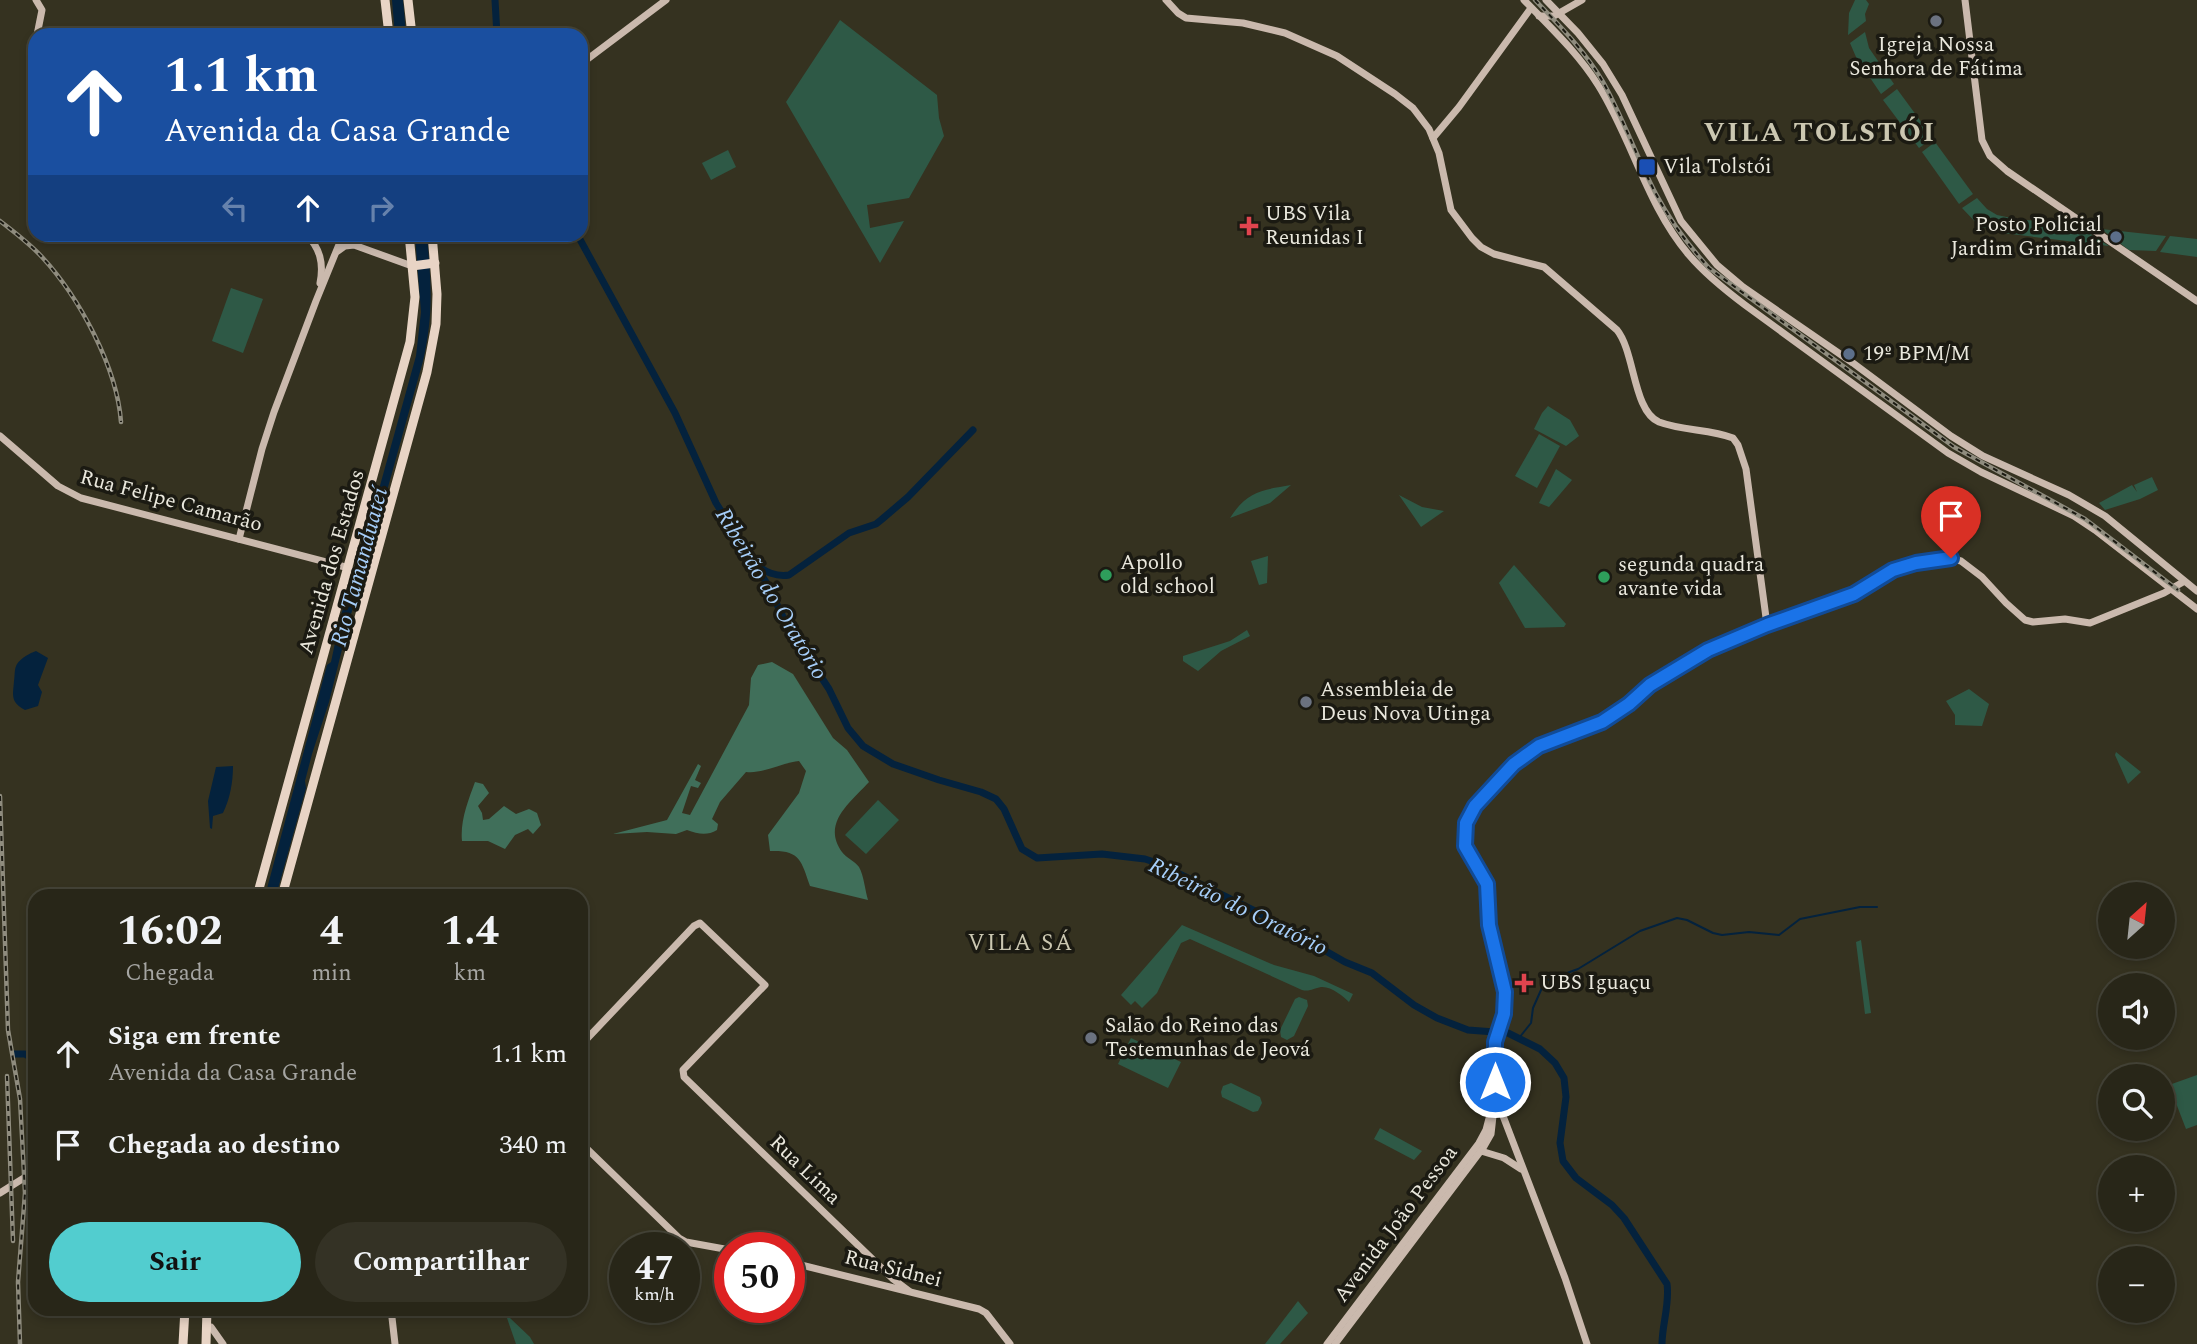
<!DOCTYPE html>
<html lang="pt">
<head>
<meta charset="utf-8">
<style>
	:root { --surface:#282618; --page:#343225; --text:#f1f3f6; --muted:#a5a5a2; --line:#444337; --accent:#52cdcf }
	body { margin:0; font-family:Spectral,serif; background:var(--page); color:var(--text); height:100vh; display:flex; flex-direction:column; font-size:26px; white-space:nowrap }
	* { box-sizing:border-box; margin:0 }
	p { font-size:23px; color:var(--muted) }
	.icon { flex:none; width:38px; height:38px; fill:none; stroke:currentColor; stroke-width:2; stroke-linecap:round; stroke-linejoin:round }
	.map { position:relative; flex:1; overflow:hidden }
	.drawer { position:absolute; left:28px; top:889px; width:560px; height:427px; display:flex; flex-direction:column; background:var(--surface); border-radius:21px; box-shadow:0 4px 10px #0003,0 0 0 2px var(--line) }
	.drawer>* { flex:none }
	.hud { position:absolute; left:28px; top:28px; width:560px; height:214px; border-radius:21px; box-shadow:0 4px 10px #0003,0 0 0 2px var(--line); background:#1a4fa0; color:#fff; overflow:hidden }
	.needle { width:46px; rotate:27deg }
	.controls { position:absolute; left:2098px; top:882px; display:grid; gap:14px }
	.controls a { display:grid; place-items:center; width:77px; height:77px; border-radius:50%; background:var(--surface); box-shadow:0 4px 10px #0003,0 0 0 2px var(--line); font-size:35px }
	.speed { position:absolute; left:609px; top:1232px; display:flex; gap:14px; font-size:35px; font-weight:700; text-align:center }
	.speed>* { display:grid; place-content:center; width:91px; height:91px; border-radius:50%; background:var(--surface); box-shadow:0 4px 10px #0003,0 0 0 2px var(--line); line-height:1 }
	.speed small { font-size:18px; font-weight:400 }
	.speed .limit { border:10px solid #d22; background:#fff; color:#111 }
	.pin { position:absolute; display:grid; place-items:center; width:60px; height:60px; color:#fff; margin:-72px -30px; border-radius:50% 50% 50% 0; rotate:-45deg; box-shadow:0 0 7px #0007 }
	.pin .icon { rotate:45deg }
	.me { position:absolute; width:77px; margin:-38px; rotate:0deg; stroke-linejoin:round; filter:drop-shadow(0 0 5px #0008) }
	.turn { display:flex; align-items:center; gap:24px; height:147px; padding:0 21px; font-size:32px }
	.turn .icon { width:91px; height:91px; stroke-width:2.5 }
	.turn b { display:block; font-size:49px; line-height:60px }
	.lanes { display:flex; align-items:center; height:66px; padding:0 21px; background:#0003; justify-content:center; gap:35px; direction:ltr }
	.lanes .off { opacity:.35 }
	.eta { display:flex; justify-content:space-evenly; align-items:center; height:119px; text-align:center }
	.eta b { font-size:42px; font-weight:700; line-height:49px }
	.button { display:flex; gap:14px; margin-top:auto; padding:14px 21px }
	.button a { flex:1; height:80px; border-radius:42px; background:var(--accent); color:#111; font-size:28px; font-weight:700; line-height:80px; text-align:center }
	.button a+a { background:var(--page); color:var(--text) }
	ul { padding:0; list-style:none }
	li { display:flex; align-items:center; gap:21px; height:91px; padding:0 21px }
	li div { flex:1 }
	li b { display:block; font-size:26px }
	li em { font-style:normal }
	.map>svg:first-child { display:block }
</style>
</head>
<body>
<div class="map">
<svg width="2197" height="1344" viewBox="0 0 2197 1344">
	<rect width="100%" height="100%" fill="#353220"/>
	<g fill="#2e5946">
		<path d="M1855,0H1866L1869,4L1865,14L1866,21L1848,35L1849,13Z"/>
		<path d="M840,20L937,95L939,118L944,136L909,198L867,205L870,228L904,221L880,263L786,102Z"/>
		<path d="M1865,32L1869,48L1894,84L1881,94L1856,57L1850,43Z"/>
		<path d="M1897,89L1933,138L1919,148L1883,100Z"/>
		<path d="M1935,142L1973,194L1959,204L1922,152Z"/>
		<path d="M728,150L736,167L711,180L702,163Z"/>
		<path d="M1977,198L1987,209L1997,215L2016,219L2077,225L2109,246L1994,232L1984,227L1982,229L1962,208Z"/>
		<path d="M2101,229L2166,236L2156,251L2129,250Z"/>
		<path d="M2170,236L2197,239V257L2160,252Z"/>
		<path d="M231,288L263,299L243,353L212,341Z"/>
		<path d="M1548,406L1570,420L1579,436L1566,446L1534,429L1542,413Z"/>
		<path d="M1539,434L1560,446L1537,488L1515,476Z"/>
		<path d="M1556,469L1572,480L1549,507L1539,503Z"/>
		<path d="M2152,477L2158,490L2140,499L2105,510L2099,503L2132,485L2137,492L2134,485Z"/>
		<path d="M1291,485L1270,503L1230,518C1247,491 1262,490 1291,485Z"/>
		<path d="M1399,495L1422,507L1444,511L1421,527Z"/>
		<path d="M1268,556L1267,583L1259,585L1251,561Z"/>
		<path d="M1514,565L1566,624L1564,627L1525,628L1499,583Z"/>
		<path d="M1247,630L1250,636L1221,651L1198,671L1183,661V656L1230,641Z"/>
		<path d="M1969,689L1989,704L1982,726L1955,725V715L1946,701Z"/>
		<path d="M2116,752L2141,772L2128,784L2115,755Z"/>
		<path d="M878,800L899,820L866,854L845,835Z"/>
		<path d="M1182,925L1274,965L1314,976L1353,994L1349,1002C1343,996 1331,986 1321,987C1314,988 1310,992 1302,990L1190,939L1181,943L1157,993L1142,1008L1135,1001L1131,1005L1121,995Z"/>
		<path d="M1861,940L1871,1013L1865,1014L1856,942Z"/>
		<path d="M1299,997L1307,1000L1308,1006L1294,1036L1287,1040L1281,1037L1280,1030L1295,999Z"/>
		<path d="M1131,1038L1181,1062L1168,1088L1118,1064Z"/>
		<path d="M2197,1075V1125L2186,1129L2169,1085Z"/>
		<path d="M1231,1083L1260,1097L1262,1103L1258,1111L1253,1112L1222,1097L1221,1092L1223,1086Z"/>
		<path d="M1380,1128L1422,1151L1414,1160L1374,1139Z"/>
		<path d="M1298,1301L1308,1313L1280,1344H1265Z"/>
		<path d="M507,1318H510L530,1337L534,1344H516Z"/>
	</g>
	<g fill="#406f5a">
		<path d="M772,662L793,674L833,738L847,750L869,782C851,802 821,823 842,852C846,858 855,861 859,867C864,876 865,890 868,900L810,886C801,860 800,850 770,851L768,835L799,793L806,771L799,761C780,763 764,774 746,772L720,802L712,819L718,824L717,830C707,836 698,834 687,830L676,834L647,832L613,834L667,820L698,764L701,766L695,780L701,783L698,788L691,786L682,813L690,815L749,705L751,678L758,665Z"/>
		<path d="M475,782L483,784L489,793L478,806L482,813L483,820L489,819L504,806L516,814L529,809L537,813L541,825L533,834L528,829L515,835L505,849L488,841H462C460,821 468,801 475,782Z"/>
	</g>
	<g fill="#04223d">
		<path d="M392,0H403L406,35H395Z"/>
		<path d="M415,235H427C431,283 434,313 423,361L360,588L350,617L329,702L312,754L305,781L306,788L276,896H265L327,665L331,662L341,615L361,554L416,356L421,312Z"/>
		<path d="M36,651L48,658L38,685L42,692L38,706L25,710C10,702 13,695 14,681C15,676 14,669 17,664C21,658 30,653 36,651Z"/>
		<path d="M233,766C233,782 230,799 223,813L213,816L212,829L210,828L208,801L216,767Z"/>
	</g>
	<g fill="none" stroke-linecap="round" stroke-linejoin="round">
		<path stroke="#04223d" stroke-width="2" d="M1519,1038L1531,1023L1533,1008L1545,981L1578,969L1640,931L1677,918L1687,920L1713,933L1722,935L1749,932L1779,935L1800,919L1860,907H1877"/>
		<g stroke="#04223d" stroke-width="7">
			<path d="M495,0L497,35"/>
			<path d="M577,234L675,413L716,503L766,582L787,625L829,689L848,728L863,746L893,764L939,780L981,792L996,799L1004,809L1022,849L1037,858L1102,854L1145,859L1157,863L1257,912L1345,962L1372,973L1414,1005L1437,1018L1468,1030L1508,1033L1540,1049L1555,1063L1564,1078L1566,1097L1560,1143L1563,1161L1576,1178L1612,1205L1624,1218L1667,1284C1670,1303 1662,1325 1662,1344"/>
			<path d="M756,564C764,572 777,577 789,575L849,533L876,524L881,520L908,497L973,430"/>
			<path d="M14,1054H25L35,1060"/>
		</g>
		<g stroke="#cab9ad" stroke-width="7">
			<path d="M36,0L42,10L37,35"/>
			<path d="M1166,0L1178,13L1186,18L1243,23L1285,33L1337,56L1395,94L1413,108L1429,129L1439,153L1451,210L1472,238L1481,247L1494,254L1544,267L1617,330C1635,352 1633,411 1659,422C1683,431 1710,429 1733,438L1738,445L1746,469L1767,625"/>
			<path d="M1524,0C1550,27 1578,53 1598,85C1632,139 1647,206 1689,255C1705,274 1725,290 1745,305L1948,453L1981,472L2074,516L2095,530L2197,609"/>
			<path d="M1546,0L1578,33L1603,64L1622,95L1681,221L1717,265L1743,287L1853,363L1951,436L1983,456L2069,495L2105,516L2197,591"/>
			<path d="M1965,0L1982,140L1990,156L2007,171L2197,301"/>
			<path d="M1539,16H1554L1582,0"/>
			<path d="M35,44L33,61L35,68"/>
			<path d="M581,64L666,0"/>
			<path d="M1433,138L1459,107L1531,8"/>
			<path d="M306,234C320,248 324,263 320,283"/>
			<path d="M338,251L345,246L354,245L412,266"/>
			<path d="M0,436L58,486L81,498L349,568"/>
			<path d="M239,539L262,449L274,412L316,301L340,242L356,234"/>
			<path d="M581,1045L694,926L700,923L765,985L683,1070L684,1077L893,1279L909,1291"/>
			<path d="M1495,1095L1565,1278L1587,1344"/>
			<path d="M581,1143L679,1238L686,1242L730,1250"/>
			<path d="M1481,1151L1504,1158L1521,1169"/>
			<path d="M0,1193L35,1171"/>
			<path d="M789,1262L979,1309L986,1313L1010,1344"/>
			<path d="M391,1309L395,1344"/>
			<path d="M207,1327H211L223,1344"/>
			<path d="M1327,1344L1479,1143L1486,1130L1492,1107L1495,1042L1503,1017L1505,1001L1503,982L1489,925L1487,884L1482,873L1470,858L1464,839L1466,823L1475,806L1514,764L1548,741L1586,729L1602,721L1628,704L1650,685L1709,650L1767,625L1846,598L1882,576L1916,563L1945,557L1961,561L1982,577L2006,603L2025,620L2033,622L2065,619L2090,623L2164,593L2183,582"/>
			<path d="M1335,1344L1483,1148L1491,1134L1493,1116"/>
		</g>
		<g stroke="#e8d4c5" stroke-width="9">
			<path d="M385,0L389,35"/>
			<path d="M408,0L412,35"/>
			<path d="M412,266L435,263"/>
			<path d="M257,896L410,342L415,297L409,234"/>
			<path d="M282,896L427,372L436,324L437,294L432,234"/>
			<path d="M183,1344L185,1309"/>
			<path d="M206,1344L207,1309"/>
		</g>
		<defs>
			<g id="rail">
				<path d="M1535,0C1560,26 1585,51 1603,82C1623,118 1637,158 1656,194C1671,222 1688,245 1709,268L1954,447L2085,519L2178,590"/>
				<path d="M0,221C14,232 29,243 42,257C79,297 117,367 121,422"/>
				<path d="M0,796L8,1030L20,1099L25,1193L18,1282L20,1344"/>
				<path d="M7,1076L13,1241"/>
			</g>
		</defs>
		<use href="#rail" stroke="#8f8c7e" stroke-width="4.5"/>
		<use href="#rail" stroke="#1b1a12" stroke-width="2" stroke-dasharray="5" stroke-linecap="butt"/>
	</g>
	<g fill="none" stroke-linecap="round" stroke-linejoin="round">
		<defs>
			<path id="route" d="M1495,1082V1042L1504,1014L1505,992L1489,925L1487,884L1465,846L1466,823L1475,806L1514,764L1539,746L1602,722L1629,704L1650,685L1708,650L1767,625L1854,594L1893,570L1916,563L1951,558"/>
		</defs>
		<use href="#route" stroke="#114b97" stroke-width="18"/>
		<use href="#route" stroke="#1a73e8" stroke-width="12"/>
	</g>
	<g fill="#6b7280" stroke="#1b1a12" stroke-width="2.5">
		<circle cx="1936" cy="21" r="7"/>
		<circle cx="1306" cy="702" r="7"/>
		<circle cx="1091" cy="1038" r="7"/>
	</g>
	<rect fill="#1a4fb4" stroke="#1b1a12" stroke-width="2.5" x="1638" y="158" width="18" height="18" rx="3.5"/>
	<g fill="#e0444e" stroke="#1b1a12" stroke-width="2.5">
		<path d="M1245.5 215.5h7v7h7v7h-7v7h-7v-7h-7v-7h7z"/>
		<path d="M1520.5 972.5h7v7h7v7h-7v7h-7v-7h-7v-7h7z"/>
	</g>
	<g fill="#5c6f8a" stroke="#1b1a12" stroke-width="2.5">
		<circle cx="2116" cy="237" r="7"/>
		<circle cx="1849" cy="354" r="7"/>
	</g>
	<g fill="#2e9e5b" stroke="#1b1a12" stroke-width="2.5">
		<circle cx="1106" cy="575" r="7"/>
		<circle cx="1604" cy="577" r="7"/>
	</g>
	<g text-anchor="middle" dominant-baseline="central" stroke-width="7" stroke-linejoin="round" paint-order="stroke">
		<g font-size="21" fill="#eae8dd" stroke="#1b1a12" text-anchor="start">
			<text x="1936" y="45" text-anchor="middle">Igreja Nossa<tspan x="1936" dy="24">Senhora de Fátima</tspan></text>
			<text x="1663" y="167">Vila Tolstói</text>
			<text x="1265" y="214">UBS Vila<tspan x="1265" dy="24">Reunidas I</tspan></text>
			<text x="2102" y="225" text-anchor="end">Posto Policial<tspan x="2102" dy="24">Jardim Grimaldi</tspan></text>
			<text x="1863" y="354">19º BPM/M</text>
			<text x="1120" y="563">Apollo<tspan x="1120" dy="24">old school</tspan></text>
			<text x="1618" y="565">segunda quadra<tspan x="1618" dy="24">avante vida</tspan></text>
			<text x="1320" y="690">Assembleia de<tspan x="1320" dy="24">Deus Nova Utinga</tspan></text>
			<text x="1540" y="983">UBS Iguaçu</text>
			<text x="1105" y="1026">Salão do Reino das<tspan x="1105" dy="24">Testemunhas de Jeová</tspan></text>
		</g>
		<g font-size="21" fill="#eae8dd" stroke="#1b1a12">
			<text transform="translate(171 501) rotate(15)">Rua Felipe Camarão</text>
			<text transform="translate(332 562) rotate(-74)">Avenida dos Estados</text>
			<text transform="translate(805 1170) rotate(44)">Rua Lima</text>
			<text transform="translate(1396 1224) rotate(-53)">Avenida João Pessoa</text>
			<text transform="translate(893 1269) rotate(14)">Rua Sidnei</text>
		</g>
		<g font-size="23" font-style="italic" fill="#a6cef9" stroke="#1b1a12">
			<text transform="translate(360 567) rotate(-75)">Rio Tamanduateí</text>
			<text transform="translate(771 594) rotate(59)">Ribeirão do Oratório</text>
			<text transform="translate(1238 907) rotate(26)">Ribeirão do Oratório</text>
		</g>
		<g font-size="23" letter-spacing="2" fill="#cbc7b1" stroke="#1b1a12">
			<text x="1021" y="943">VILA SÁ</text>
		</g>
		<g font-size="28" font-weight="bold" letter-spacing="2" fill="#cbc7b1" stroke="#1b1a12">
			<text x="1820" y="132">VILA TOLSTÓI</text>
		</g>
	</g>
</svg>
<div class="controls">
<a><svg class="needle" viewBox="-14 -14 28 28"><path d="M0-13l5 13h-10z" fill="#e53935"/><path d="M0 13l5-13h-10z" fill="#a5a5a2"/></svg></a>
<a><svg class="icon" aria-label="sound" viewBox="0 0 24 24"><path d="M4 9h4l5-4v14l-5-4H4zM17 9q2 3 0 6"/></svg></a>
<a><svg class="icon" aria-label="search" viewBox="0 0 24 24"><circle cx="10" cy="10" r="6"/><path d="M15 15l6 6"/></svg></a>
<a>+</a>
<a>−</a>
</div>
<div class="speed"><div>47<small>km/h</small></div><div class="limit">50</div></div>
<div class="pin" style="left:1951px;top:558px;background:#d93025"><svg class="icon" aria-label="arrive" viewBox="0 0 24 24"><path d="M6 21V4h12l-3 4 3 4H6"/></svg></div>
<svg class="me" style="left:1495px;top:1082px" viewBox="-20 -20 40 40"><circle r="17" fill="#1a73e8" stroke="#fff" stroke-width="3"/><path d="M0-11L8 9 0 5-8 9z" fill="#fff"/></svg>
<div class="hud">
<div class="turn"><svg class="icon" aria-label="ahead" viewBox="0 0 24 24"><path d="M12 20V5M6 11l6-6 6 6"/></svg><div><b>1.1 km</b>Avenida da Casa Grande</div></div>
<div class="lanes"><svg class="icon off" aria-label="left" viewBox="0 0 24 24"><path d="M17 20v-9H6M10 6l-5 5 5 5"/></svg><svg class="icon" aria-label="ahead" viewBox="0 0 24 24"><path d="M12 20V5M6 11l6-6 6 6"/></svg><svg class="icon off" aria-label="right" viewBox="0 0 24 24"><path d="M7 20v-9h11M14 6l5 5-5 5"/></svg></div>
</div>
<section class="drawer">
<div class="eta">
<div><b>16:02</b><p>Chegada</p></div>
<div><b>4</b><p>min</p></div>
<div><b>1.4</b><p>km</p></div>
</div>
<ul>
<li><svg class="icon" aria-label="ahead" viewBox="0 0 24 24"><path d="M12 20V5M6 11l6-6 6 6"/></svg><div><b>Siga em frente</b><p>Avenida da Casa Grande</p></div><em>1.1 km</em></li>
<li><svg class="icon" aria-label="arrive" viewBox="0 0 24 24"><path d="M6 21V4h12l-3 4 3 4H6"/></svg><div><b>Chegada ao destino</b></div><em>340 m</em></li>
</ul>
<div class="button"><a>Sair</a><a>Compartilhar</a></div>
</section>
</div>
</body>
</html>
